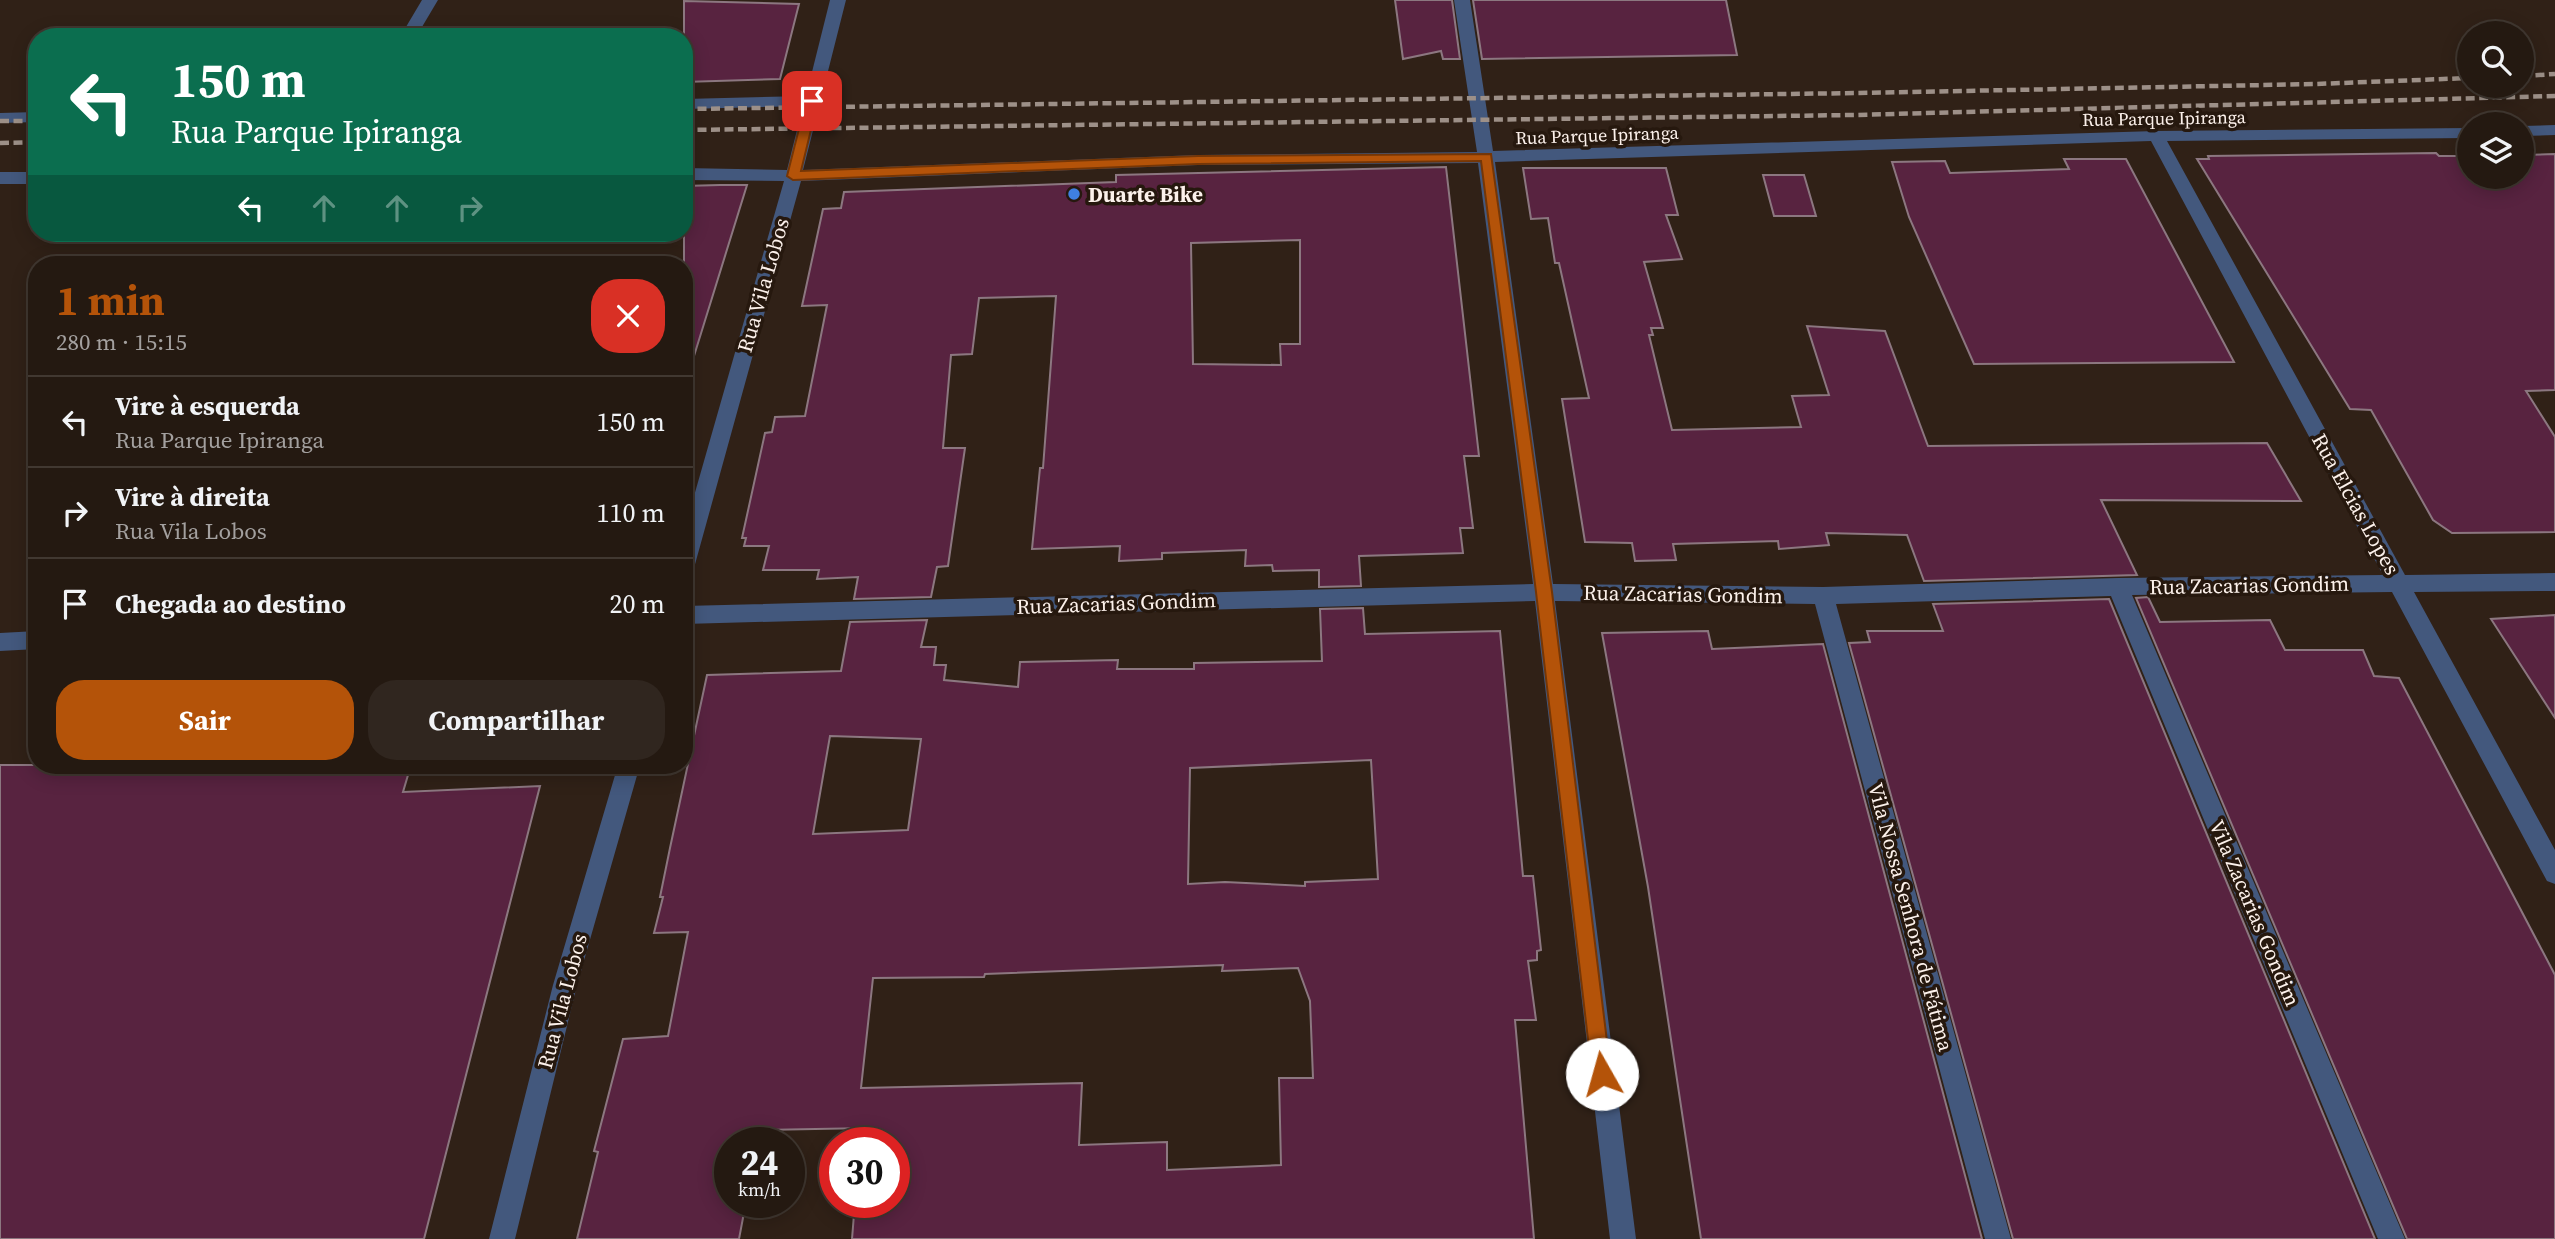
<!DOCTYPE html>
<html lang="pt">
<head>
<meta charset="utf-8">
<style>
	:root { --surface:#241911; --page:#30261f; --text:#f1f3f6; --muted:#a3a09f; --line:#413831; --accent:#b45309 }
	body { margin:0; font-family:"Source Serif 4",serif; background:var(--page); color:var(--text); height:100vh; display:flex; flex-direction:column; font-size:26px; white-space:nowrap }
	* { box-sizing:border-box; margin:0 }
	p { font-size:23px; color:var(--muted) }
	.icon { flex:none; width:38px; height:38px; fill:none; stroke:currentColor; stroke-width:2; stroke-linecap:round; stroke-linejoin:round }
	.map { position:relative; flex:1; overflow:hidden }
	.sheet { position:absolute; left:28px; top:256px; width:665px; height:518px; display:flex; flex-direction:column; background:var(--surface); border-radius:28px; box-shadow:0 4px 18px #0003,0 0 0 2px var(--line) }
	.sheet>* { flex:none }
	.banner { position:absolute; left:28px; top:28px; width:665px; height:214px; border-radius:28px; box-shadow:0 4px 18px #0003,0 0 0 2px var(--line); background:#0b6e4f; color:#fff; overflow:hidden }
	.controls { position:absolute; left:2457px; top:21px; display:grid; gap:14px }
	.controls a { display:grid; place-items:center; width:77px; height:77px; border-radius:50%; background:var(--surface); box-shadow:0 4px 18px #0003,0 0 0 2px var(--line); font-size:35px }
	.speed { position:absolute; left:714px; top:1127px; display:flex; gap:14px; font-size:35px; font-weight:700; text-align:center }
	.speed>* { display:grid; place-content:center; width:91px; height:91px; border-radius:50%; background:var(--surface); box-shadow:0 4px 18px #0003,0 0 0 2px var(--line); line-height:1 }
	.speed small { font-size:18px; font-weight:400 }
	.speed .limit { border:10px solid #d22; background:#fff; color:#111 }
	.pin { position:absolute; display:grid; place-items:center; width:60px; height:60px; color:#fff; margin:-30px; border-radius:14px; box-shadow:0 4px 10px #0006 }
	.me { position:absolute; width:77px; margin:-38px; rotate:353deg; stroke-linejoin:round; filter:drop-shadow(0 0 5px #0008) }
	.turn { display:flex; align-items:center; gap:24px; height:147px; padding:0 28px; font-size:32px }
	.turn .icon { width:91px; height:91px; stroke-width:2.5 }
	.turn b { display:block; font-size:49px; line-height:60px }
	.lanes { display:flex; align-items:center; height:66px; padding:0 28px; background:#0003; justify-content:center; gap:35px; direction:ltr }
	.lanes .off { opacity:.35 }
	.round { display:grid; place-items:center; flex:none; width:74px; height:74px; border-radius:28px; background:var(--page) }
	.summary { display:flex; align-items:center; justify-content:space-between; height:119px; padding:0 28px }
	h1 { font-size:42px; font-weight:700; line-height:52px; color:var(--accent) }
	.primary-button { display:flex; gap:14px; margin-top:auto; padding:14px 28px }
	.primary-button a { flex:1; height:80px; border-radius:28px; background:var(--accent); color:#fff; font-size:28px; font-weight:700; line-height:80px; text-align:center }
	.primary-button a+a { background:var(--page); color:var(--text) }
	ul { padding:0; list-style:none }
	li { display:flex; align-items:center; gap:21px; height:91px; padding:0 28px; border-top:2px solid var(--line) }
	li div { flex:1 }
	li b { display:block; font-size:26px }
	li em { font-style:normal }
	.map>svg:first-child { display:block }
</style>
</head>
<body>
<div class="map">
<svg width="2555" height="1239" viewBox="0 0 2555 1239">
	<rect width="100%" height="100%" fill="#302117"/>
	<g fill="#582340" stroke="#8c7780" stroke-width="2" fill-rule="evenodd">
		<path d="M1395,0H1452L1460,59H1443L1441,51L1403,59Z"/>
		<path d="M1473,0H1726L1737,55L1482,59Z"/>
		<path d="M684,1L799,4L780,79L684,82Z"/>
		<path d="M2436,153L2439,156H2469V177H2522V155L2555,154V390L2526,391L2555,437V532L2452,533L2433,520L2371,410L2350,409L2197,159H2209L2208,156Z"/>
		<path d="M2064,159H2126L2234,362L1974,364L1909,217L1892,162L1945,161L1950,173L2069,169Z"/>
		<path d="M1446,167L1479,456H1464L1473,528H1460L1463,553L1359,556L1361,586L1319,587V570L1273,571L1272,565L1245,566L1246,550L1162,553V559L1119,561L1120,546L1032,549L1040,468H1043L1056,296L979,298L972,354L951,355L943,448H965L948,566L937,567L931,597L854,599L858,577L817,579L819,570H763L769,546H744L746,538H742L765,433L772,432L775,417L805,416L827,305L802,306L823,209L841,208L844,192L1116,182V175ZM1300,240V344H1280L1281,365L1193,364L1191,243Z"/>
		<path d="M1523,168H1666L1678,215H1666L1682,259L1644,262L1663,328H1651L1653,335H1649L1672,430L1801,427L1792,396L1829,395L1807,326L1885,331L1928,446L2267,443L2301,501L2101,500L2137,575L1924,581L1907,535L1826,533L1829,545L1779,549L1778,541L1673,544L1676,560L1635,561L1632,543L1585,542L1562,399L1589,398L1559,263H1555L1548,218L1531,219Z"/>
		<path d="M1763,175H1804L1816,216H1774Z"/>
		<path d="M720,185H747L694,356L684,355V186Z"/>
		<path d="M2148,597L2160,622L2270,620L2285,650H2363L2374,676L2399,678L2555,975V1239H2407L2136,598Z"/>
		<path d="M2109,599L2375,1239H2013L1849,643L1870,642L1867,631H1943L1933,604Z"/>
		<path d="M1363,608L1365,634L1500,631L1523,876H1533L1541,950L1537,951V960L1528,961L1536,1020H1515L1534,1239H852L855,1202H894V1143H865L868,1128L760,1130L758,1143H730V1202H746L739,1239H577L598,1152L594,1151L623,1039L668,1036L688,932L654,933L663,897H660L670,848L707,675L841,671L850,622L927,620L921,647H936L934,665H946L944,680L1018,687L1020,662L1118,660L1117,669H1194V663L1322,661L1320,609ZM830,736L921,739L908,830L813,834ZM1371,760L1378,879L1305,882V886L1225,882L1188,884L1190,768ZM1223,965L1222,971L1298,968L1310,1001L1313,1078H1279L1281,1165L1167,1170V1142L1079,1145L1082,1083L861,1088L873,978L984,977L985,974Z"/>
		<path d="M2555,615V718L2491,619Z"/>
		<path d="M1708,631L1712,649L1823,644L1982,1239H1701L1648,887L1602,633Z"/>
		<path d="M0,765H411L403,792L540,786L424,1239H0Z"/>
	</g>
	<g fill="none" stroke-linecap="round" stroke-linejoin="round">
		<g fill="#43587d" fill-rule="evenodd">
			<path d="M422,0H438L416,37H400Z"/>
			<path d="M830,0H846L803,170L1198,155L1477,152L1454,0H1470L1493,151L2156,131L2469,128V138L2167,141L2405,575L2555,573V591L2414,592L2555,850V884L2547,881L2392,592L2132,595L2405,1239H2378L2111,596L1836,604L2011,1239H1985L1815,604L1555,601L1636,1239H1610L1535,601L684,624V606L1533,584L1478,163L1198,165L801,181L694,568L691,574L684,576V531L784,181L684,180V168L787,170L803,106L684,109V99L806,96ZM2151,141L2383,575L2118,578L1823,587L1553,584L1495,162Z"/>
			<path d="M37,112V122L0,123V113Z"/>
			<path d="M2555,125V135L2522,136V126Z"/>
			<rect x="0" y="172" width="37" height="12"/>
			<path d="M37,631V649L0,651V633Z"/>
			<path d="M618,765H640L577,985L515,1239H489L553,985Z"/>
		</g>
		<g stroke="#9d9088" stroke-width="4.5" stroke-dasharray="9 4.5" stroke-linecap="butt">
			<path d="M2522,76L2555,74"/>
			<path d="M684,109L1859,93L2316,84L2469,78"/>
			<path d="M0,121H37"/>
			<path d="M684,130L1854,115L2555,96"/>
			<path d="M0,143L37,142"/>
		</g>
	</g>
	<path fill="#b45309" stroke="#753606" stroke-width="2" d="M812,97L818,101L801,171L1198,156L1491,154L1552,592L1611,1074L1609,1080L1602,1083L1595,1080L1592,1074L1536,592L1481,161L1198,164L793,180L787,176L806,101Z"/>
	<circle fill="#3f7fe0" stroke="#26180e" stroke-width="2.5" cx="1074" cy="194" r="7"/>
	<g text-anchor="middle" dominant-baseline="central" stroke-width="7" stroke-linejoin="round" paint-order="stroke">
		<g font-size="18" fill="#fcf1eb" stroke="#26180e">
			<text transform="translate(2164 118) rotate(-1)">Rua Parque Ipiranga</text>
			<text transform="translate(1597 135) rotate(-2)">Rua Parque Ipiranga</text>
		</g>
		<g font-size="21" font-weight="bold" fill="#fcf1eb" stroke="#26180e" text-anchor="start">
			<text x="1088" y="194">Duarte Bike</text>
		</g>
		<g font-size="21" fill="#fcf1eb" stroke="#26180e">
			<text transform="translate(763 285) rotate(-74)">Rua Vila Lobos</text>
			<text transform="translate(2356 504) rotate(61)">Rua Elcias Lopes</text>
			<text transform="translate(2249 585) rotate(-1)">Rua Zacarias Gondim</text>
			<text transform="translate(1683 594) rotate(1)">Rua Zacarias Gondim</text>
			<text transform="translate(1116 603) rotate(-2)">Rua Zacarias Gondim</text>
			<text transform="translate(2255 913) rotate(67)">Vila Zacarias Gondim</text>
			<text transform="translate(1911 917) rotate(75)">Vila Nossa Senhora de Fátima</text>
			<text transform="translate(562 1001) rotate(-75)">Rua Vila Lobos</text>
		</g>
	</g>
</svg>
<div class="controls">
<a><svg class="icon" aria-label="search" viewBox="0 0 24 24"><circle cx="10" cy="10" r="6"/><path d="M15 15l6 6"/></svg></a>
<a><svg class="icon" aria-label="layers" viewBox="0 0 24 24"><path d="M12 4l9 5-9 5-9-5zM3 14l9 5 9-5"/></svg></a>
</div>
<div class="speed"><div>24<small>km/h</small></div><div class="limit">30</div></div>
<div class="pin" style="left:812px;top:101px;background:#d93025"><svg class="icon" aria-label="arrive" viewBox="0 0 24 24"><path d="M6 21V4h12l-3 4 3 4H6"/></svg></div>
<svg class="me" style="left:1602px;top:1074px" viewBox="-20 -20 40 40"><circle r="19" fill="#fff"/><path d="M0-13L10 11 0 6-10 11z" fill="#b45309"/></svg>
<div class="banner">
<div class="turn"><svg class="icon" aria-label="left" viewBox="0 0 24 24"><path d="M17 20v-9H6M10 6l-5 5 5 5"/></svg><div><b>150 m</b>Rua Parque Ipiranga</div></div>
<div class="lanes"><svg class="icon" aria-label="left" viewBox="0 0 24 24"><path d="M17 20v-9H6M10 6l-5 5 5 5"/></svg><svg class="icon off" aria-label="ahead" viewBox="0 0 24 24"><path d="M12 20V5M6 11l6-6 6 6"/></svg><svg class="icon off" aria-label="ahead" viewBox="0 0 24 24"><path d="M12 20V5M6 11l6-6 6 6"/></svg><svg class="icon off" aria-label="right" viewBox="0 0 24 24"><path d="M7 20v-9h11M14 6l5 5-5 5"/></svg></div>
</div>
<section class="sheet">
<div class="summary"><div><h1>1 min</h1><p>280 m · 15:15</p></div><a class="round" style="background:#d93025;color:#fff"><svg class="icon" aria-label="close" viewBox="0 0 24 24"><path d="M6 6l12 12M18 6L6 18"/></svg></a></div>
<ul>
<li><svg class="icon" aria-label="left" viewBox="0 0 24 24"><path d="M17 20v-9H6M10 6l-5 5 5 5"/></svg><div><b>Vire à esquerda</b><p>Rua Parque Ipiranga</p></div><em>150 m</em></li>
<li><svg class="icon" aria-label="right" viewBox="0 0 24 24"><path d="M7 20v-9h11M14 6l5 5-5 5"/></svg><div><b>Vire à direita</b><p>Rua Vila Lobos</p></div><em>110 m</em></li>
<li><svg class="icon" aria-label="arrive" viewBox="0 0 24 24"><path d="M6 21V4h12l-3 4 3 4H6"/></svg><div><b>Chegada ao destino</b></div><em>20 m</em></li>
</ul>
<div class="primary-button"><a>Sair</a><a>Compartilhar</a></div>
</section>
</div>
</body>
</html>
